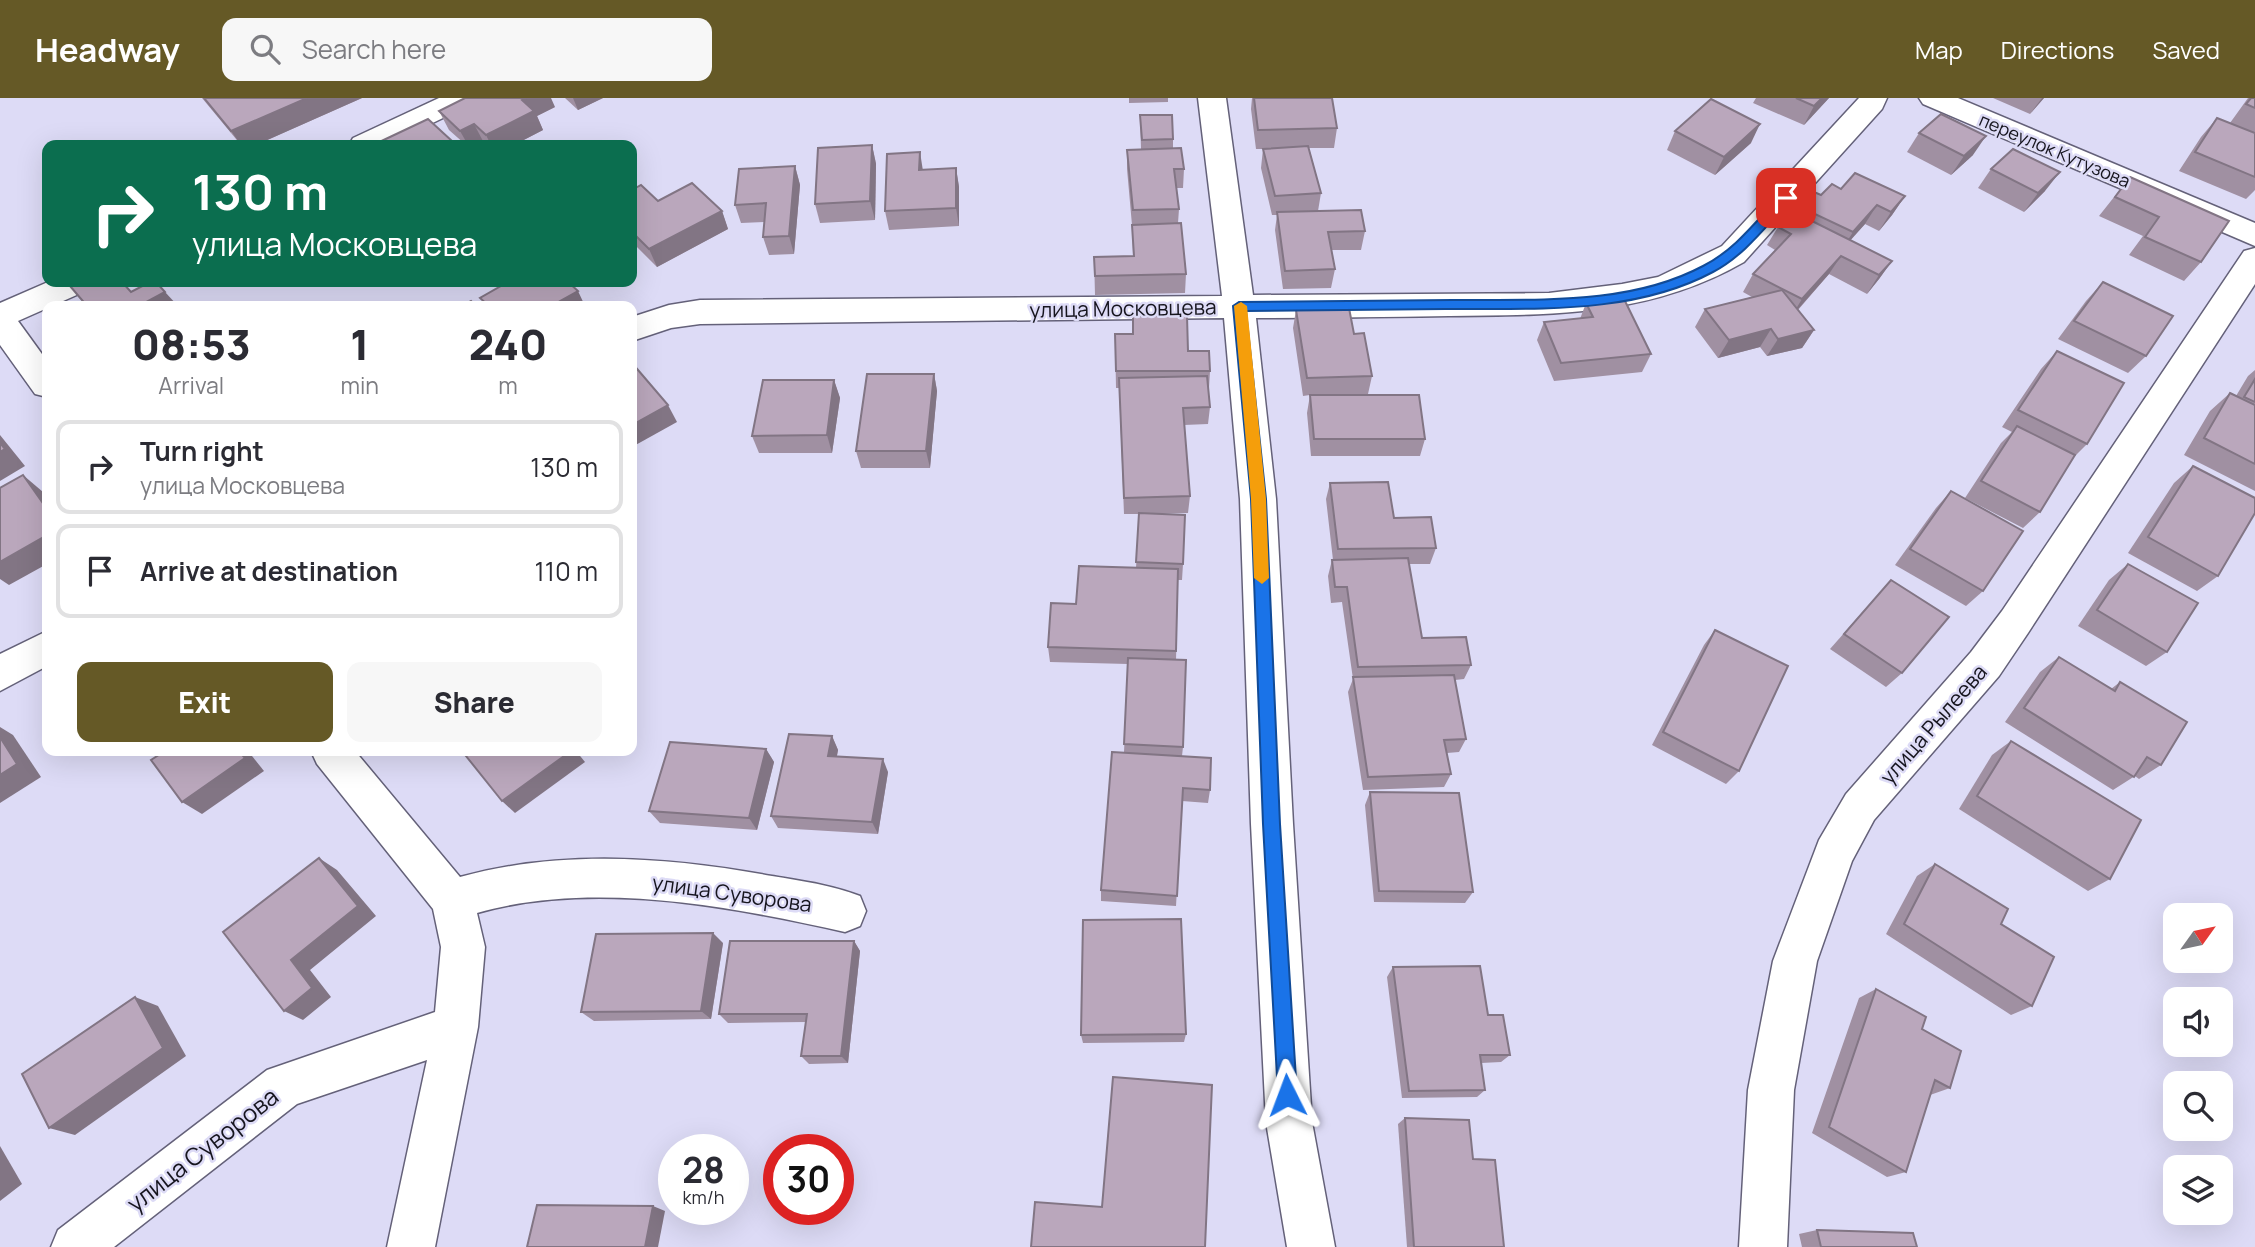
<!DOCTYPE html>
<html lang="en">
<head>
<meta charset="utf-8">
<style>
	:root { --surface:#fff; --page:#f7f7f7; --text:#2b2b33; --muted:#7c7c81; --line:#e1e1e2; --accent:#655926 }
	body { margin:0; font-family:Manrope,sans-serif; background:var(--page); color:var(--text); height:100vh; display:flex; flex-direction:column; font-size:26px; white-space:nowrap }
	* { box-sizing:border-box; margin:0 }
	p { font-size:23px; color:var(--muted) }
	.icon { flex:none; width:38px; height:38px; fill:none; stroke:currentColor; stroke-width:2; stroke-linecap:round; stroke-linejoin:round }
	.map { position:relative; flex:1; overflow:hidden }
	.panel { position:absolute; left:42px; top:203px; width:595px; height:455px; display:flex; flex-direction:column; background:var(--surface); border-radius:14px; box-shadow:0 7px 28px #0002 }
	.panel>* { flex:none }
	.hud { position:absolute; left:42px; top:42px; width:595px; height:147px; border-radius:14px; box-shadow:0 7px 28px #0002; background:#0b6e4f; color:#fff; overflow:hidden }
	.needle { width:46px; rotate:57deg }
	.fabs { position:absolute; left:2163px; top:805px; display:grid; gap:14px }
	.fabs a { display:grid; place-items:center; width:70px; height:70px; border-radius:14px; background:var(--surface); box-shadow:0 7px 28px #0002; font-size:35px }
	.speed { position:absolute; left:658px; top:1036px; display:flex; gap:14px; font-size:35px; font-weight:700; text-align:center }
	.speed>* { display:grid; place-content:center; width:91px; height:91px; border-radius:50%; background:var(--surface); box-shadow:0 7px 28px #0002; line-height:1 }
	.speed small { font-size:18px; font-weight:400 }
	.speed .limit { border:10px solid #d22; background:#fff; color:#111 }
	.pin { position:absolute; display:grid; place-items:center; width:60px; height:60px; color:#fff; margin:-30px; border-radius:14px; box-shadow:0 4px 10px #0006 }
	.me { position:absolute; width:77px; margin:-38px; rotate:357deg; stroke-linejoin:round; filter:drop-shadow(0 0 5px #0008) }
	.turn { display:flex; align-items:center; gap:24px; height:147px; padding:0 35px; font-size:32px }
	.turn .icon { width:91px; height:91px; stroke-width:2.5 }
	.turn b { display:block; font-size:49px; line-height:60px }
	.eta { display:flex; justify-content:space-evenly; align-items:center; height:119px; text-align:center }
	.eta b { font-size:42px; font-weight:800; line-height:49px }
	.cta { display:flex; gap:14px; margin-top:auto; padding:14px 35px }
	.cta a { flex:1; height:80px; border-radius:14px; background:var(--accent); color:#fff; font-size:28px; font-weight:800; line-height:80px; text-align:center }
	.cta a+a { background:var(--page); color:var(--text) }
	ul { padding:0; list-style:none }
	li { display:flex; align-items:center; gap:21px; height:94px; margin:0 14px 10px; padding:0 21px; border:4px solid var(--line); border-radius:14px }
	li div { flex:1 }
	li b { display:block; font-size:26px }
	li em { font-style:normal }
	header { display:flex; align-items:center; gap:42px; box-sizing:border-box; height:98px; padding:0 35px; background:var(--accent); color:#fff }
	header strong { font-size:33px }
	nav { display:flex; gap:38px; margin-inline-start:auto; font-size:24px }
	.search { width:490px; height:63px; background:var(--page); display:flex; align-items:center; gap:18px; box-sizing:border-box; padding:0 24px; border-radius:14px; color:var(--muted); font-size:26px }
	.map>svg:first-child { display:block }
</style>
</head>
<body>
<header>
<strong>Headway</strong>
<div class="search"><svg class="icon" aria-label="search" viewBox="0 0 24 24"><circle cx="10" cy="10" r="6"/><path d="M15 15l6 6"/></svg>Search here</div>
<nav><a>Map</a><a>Directions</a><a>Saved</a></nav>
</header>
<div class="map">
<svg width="2255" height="1149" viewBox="0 0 2255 1149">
	<rect width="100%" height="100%" fill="#dddbf6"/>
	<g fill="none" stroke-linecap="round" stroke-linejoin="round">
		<defs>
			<g id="minor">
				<path d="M439,0H476L472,6L387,47H349L353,40Z"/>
				<path d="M1198,0H1226L1253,197L1549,195L1622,186L1658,179L1722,148L1859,0H1887L1882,11L1744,164C1650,218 1554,217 1449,218C1385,219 1320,220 1256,220L1276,401L1293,726L1312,1024L1335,1149H1287L1266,1024L1251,726L1240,401L1224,220L700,226L671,230L632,243V219L669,207L700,202L1222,198Z"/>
				<path d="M1919,0H1958L2255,125V148L1923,6Z"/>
				<path d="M2255,150V186L2028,535L1999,578L1874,722L1852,763L1817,863L1794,992L1787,1149H1739L1748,992L1773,863L1819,742L1846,696L1971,554L2002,513L2244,153Z"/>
				<path d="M48,184H93L88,192L18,223L47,263V299L35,296L0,247V205Z"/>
				<path d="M47,533V568L0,593V556Z"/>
				<path d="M311,653H355L460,779C561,751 670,759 772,778C802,783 832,787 860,798L866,813L860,828L845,834C730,808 592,782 477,815L485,849L478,929L435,1149H387L427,962L297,1006L114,1149H51L58,1132L267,972L435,914L441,849L433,811L317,666Z"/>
			</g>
		</defs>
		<use href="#minor" stroke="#646179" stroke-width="3"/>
		<use href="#minor" fill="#fff" fill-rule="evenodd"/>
	</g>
	<g fill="#a090a2">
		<path d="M202,0H362L256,47H241Z"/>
		<path d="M565,0H603L578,12Z"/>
		<path d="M1129,0H1168V4L1129,5Z"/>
		<path d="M1252,0H1332L1337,30L1334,50H1309L1321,95L1318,113L1365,133L1361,152H1331L1335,171L1331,190L1283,191L1275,132L1277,117H1272L1261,70L1263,51H1256L1251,11Z"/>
		<path d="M1756,0H1829L1804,27L1753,5Z"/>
		<path d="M1993,0H2044L2030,16Z"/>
		<path d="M2248,0H2255V92L2246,101L2179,73L2201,39L2217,20L2230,25Z"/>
		<path d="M555,9L537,18L543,32L514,47H486L484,45L479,47H466L449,32L439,13Z"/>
		<path d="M1140,17L1173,41V50L1184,71L1183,90H1176L1179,111L1178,125L1186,176L1185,195L1095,197L1094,159L1133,158L1132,127L1127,71V52L1141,51Z"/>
		<path d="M1675,33L1751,45L1715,77L1667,52Z"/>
		<path d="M1919,35L1973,57L1951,77L1907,54Z"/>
		<path d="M872,47L876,66L875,122L820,125L815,106Z"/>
		<path d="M795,68L800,87L794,156L769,157L763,139L764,124L741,125L735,107Z"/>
		<path d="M956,70L959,89V128L889,132L885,113L923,72Z"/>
		<path d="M1991,71L2045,93L2024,114L1978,90Z"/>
		<path d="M2130,79L2201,164L2184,183L2129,157L2143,138L2099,118Z"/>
		<path d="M1841,91L1905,98L1892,117L1879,133L1865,126L1850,142L1892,163L1879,181L1867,196L1829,176L1798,212L1814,232L1802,250L1767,258L1760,249L1718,260L1695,229L1705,211L1752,199L1743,194L1753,176L1775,152L1767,147L1778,129L1797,115L1800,109L1821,97Z"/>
		<path d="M632,92L658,103L722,113L728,131L657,169L632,144Z"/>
		<path d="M2103,184L2146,258L2128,275L2058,241L2086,203Z"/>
		<path d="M1586,205L1651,256L1642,274L1554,283L1537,242L1544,224L1580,221Z"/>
		<path d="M1296,212L1354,236L1372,278L1368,296L1319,297L1425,341L1420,358H1311L1307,315L1310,297L1303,298L1293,230Z"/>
		<path d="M1115,236L1188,253L1210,273L1209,290H1208L1210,309L1208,326L1184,327L1190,398L1188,415L1150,416L1183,466L1182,482H1178L1176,562L1183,649L1182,658L1210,692L1208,705L1182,703L1176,808L1101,803V792L1124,654L1128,566L1050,564L1048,549L1076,506L1136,470L1139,416H1124L1119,290H1116Z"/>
		<path d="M2057,253L2087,346L2073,360L2040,414L2023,430L1965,400L2001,345L2012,334L2002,329L2041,271Z"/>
		<path d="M2255,272V393L2184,357L2210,313L2230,295L2236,298L2248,278Z"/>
		<path d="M934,276L937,293L930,370H861L856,353Z"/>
		<path d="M834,282L840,300L832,355H759L752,338Z"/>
		<path d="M2193,368L2218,478L2197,493L2128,455L2174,385Z"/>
		<path d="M1330,385L1394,420L1436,450L1430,466H1409L1422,540L1471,567L1464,581L1455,582L1466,641L1459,654L1447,655L1451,676L1444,689L1363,692L1348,594L1353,581L1342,504L1331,505L1328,478L1332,462H1333L1326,401Z"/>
		<path d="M1951,393L1983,493L1966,508L1895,467L1936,410Z"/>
		<path d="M2128,466L2167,554L2146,568L2078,528L2109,482Z"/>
		<path d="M1891,482L1902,575L1886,589L1830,551Z"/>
		<path d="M1715,532L1739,673L1726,686L1652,647L1704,547Z"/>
		<path d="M2059,559L2111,591L2120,584L2161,667L2139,681L2135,678L2113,692L2005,624L2040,574Z"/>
		<path d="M832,638L838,652L837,658L888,674L878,736L778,730L771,718Z"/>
		<path d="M2011,643L2110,781L2088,793L1959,711L1992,657Z"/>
		<path d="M766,651L774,664L757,732L660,725L649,713Z"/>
		<path d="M1370,694L1473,794L1465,805L1374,804L1365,707Z"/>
		<path d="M1935,766L2001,826L2032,908L2011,917L1886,836L1917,778Z"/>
		<path d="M854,843L860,853L848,965L809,966L801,958L806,924L728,925L719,916Z"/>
		<path d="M723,845L711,921L594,923L581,914Z"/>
		<path d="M1393,869L1488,917L1510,957L1501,964L1481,965L1485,992L1477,999L1402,1000L1387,879Z"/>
		<path d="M1876,891L1922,931L1950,990L1930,997L1906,1074L1887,1079L1812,1035L1859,900Z"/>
		<path d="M1186,936L1184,944L1083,945L1081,937Z"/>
		<path d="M1405,1020L1473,1061L1504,1149H1407L1398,1026Z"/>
		<path d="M1817,1132L1917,1149H1802L1799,1136Z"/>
	</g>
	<g fill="#827584">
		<path d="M307,0H362L256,47H241L231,33Z"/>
		<path d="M526,0H551L555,9L537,18L543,32L514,47H491L486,37L522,2Z"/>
		<path d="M573,0H603L578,12Z"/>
		<path d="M1822,0H1829L1804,27L1814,8Z"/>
		<path d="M2042,0H2044L2030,16Z"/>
		<path d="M474,26L484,45L479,47H468L460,33Z"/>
		<path d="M1760,26L1751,45L1715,77L1724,59Z"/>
		<path d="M1986,38L1973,57L1951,77L1964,58Z"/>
		<path d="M452,43L454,47H444Z"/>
		<path d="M872,47L876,66L875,122L870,103Z"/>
		<path d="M920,54L923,73L919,72Z"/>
		<path d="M795,68L800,87L794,156L789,138Z"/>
		<path d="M956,70L959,89V128L956,110Z"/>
		<path d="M2060,74L2045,93L2024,114L2038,95Z"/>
		<path d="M1905,98L1892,117L1879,133L1891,114Z"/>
		<path d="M1877,107L1865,126L1841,153L1853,134Z"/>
		<path d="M722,113L728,131L657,169L649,151Z"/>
		<path d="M1841,158L1829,176L1791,219L1802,201Z"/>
		<path d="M1892,163L1879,181L1867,196L1879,177Z"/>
		<path d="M578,193L585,208H551Z"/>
		<path d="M165,194L178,208H139Z"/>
		<path d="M1771,231L1760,249L1718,260L1729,242Z"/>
		<path d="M1814,232L1802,250L1767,258L1778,241Z"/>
		<path d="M934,276L937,293L930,370L926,353Z"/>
		<path d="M834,282L840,300L832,355L827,337Z"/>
		<path d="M668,307L677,324L632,349V327Z"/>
		<path d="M0,337L25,368L0,383Z"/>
		<path d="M23,377L43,394L47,400V411Z"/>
		<path d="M47,437V466L9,487L0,481V464Z"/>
		<path d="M0,629L13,637L41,679L0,705Z"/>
		<path d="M832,638L838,652L834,671L828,658Z"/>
		<path d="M766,651L774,664L757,732L749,720Z"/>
		<path d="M239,653H248L264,673L202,716L182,704Z"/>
		<path d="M571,653H576L585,664L515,715L502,703Z"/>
		<path d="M883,661L888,674L878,736L872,724Z"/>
		<path d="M319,760L337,772L376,818L310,872L331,899L303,922L284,913L291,862Z"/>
		<path d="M713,835L723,845L711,921L701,913Z"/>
		<path d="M854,843L860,853L848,965L841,958Z"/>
		<path d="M135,899L158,908L186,958L75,1037L49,1030Z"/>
		<path d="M0,1048L22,1086L0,1103Z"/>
		<path d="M653,1108L665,1113L658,1149H645Z"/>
	</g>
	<g fill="#baa7bc" stroke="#827584" stroke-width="2">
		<path d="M204,0H307L231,33Z"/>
		<path d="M465,0H526L522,2L534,13L486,37L474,26L460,33L439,13Z"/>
		<path d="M1254,0H1332L1337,30L1258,32Z"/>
		<path d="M1796,0H1822L1814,8Z"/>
		<path d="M2251,0H2255V10L2246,6Z"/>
		<path d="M1711,1L1760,26L1724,59L1675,33Z"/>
		<path d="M1941,16L1986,38L1964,58L1919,35Z"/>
		<path d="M1140,17H1172L1173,41L1142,42Z"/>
		<path d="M2217,20L2255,35V79L2195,54Z"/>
		<path d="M428,21L452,43L444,47H373Z"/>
		<path d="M872,47L870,103L815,106L818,50Z"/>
		<path d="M1308,48L1321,95L1275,98L1263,51Z"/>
		<path d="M1181,50L1184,71H1174L1179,111L1133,112L1127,52Z"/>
		<path d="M2013,51L2060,74L2038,95L1991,71Z"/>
		<path d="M920,54L919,72L956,70V110L885,113L887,56Z"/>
		<path d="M795,68L789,138L763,139L766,105L735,107L739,71Z"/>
		<path d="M1855,75L1905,98L1891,114L1877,107L1853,134L1800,109L1814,94L1821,97L1832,86L1841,91Z"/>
		<path d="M2130,79L2229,123L2201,164L2145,139L2159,119L2115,99Z"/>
		<path d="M692,85L722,113L649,151L632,134V92L641,87L658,103Z"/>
		<path d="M1361,112L1365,133L1328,134L1335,171L1285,173L1277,114Z"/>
		<path d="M1792,113L1892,163L1879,177L1841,158L1802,201L1753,176L1791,136L1778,129Z"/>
		<path d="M1181,125L1186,176L1095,178L1094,159L1134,158L1132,127Z"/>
		<path d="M78,184H122L131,194L150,184H156L165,194L139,208H87L70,188Z"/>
		<path d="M508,184H568L578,193L551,208H489L480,200Z"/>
		<path d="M2103,184L2173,218L2146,258L2074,223Z"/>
		<path d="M1782,192L1814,232L1778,241L1771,231L1729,242L1705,211Z"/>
		<path d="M1624,201L1651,256L1561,265L1544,224L1593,219L1586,205Z"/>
		<path d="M471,203L476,208H462Z"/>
		<path d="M1349,210L1354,236L1364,235L1372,278L1307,280L1296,212Z"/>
		<path d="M1133,218H1187L1188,253H1209L1210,273H1116L1115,236H1133Z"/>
		<path d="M2057,253L2124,285L2087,346L2018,312Z"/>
		<path d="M632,265L668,307L632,327Z"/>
		<path d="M867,276H934L926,353H856Z"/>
		<path d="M1207,278L1210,309L1183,310L1190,398L1124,400L1119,280Z"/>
		<path d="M2255,281V304L2244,299Z"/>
		<path d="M763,282H834L827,337L752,338Z"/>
		<path d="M2230,295L2255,307V366L2204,340Z"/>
		<path d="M1310,297H1419L1425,341H1314Z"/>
		<path d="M2017,328L2075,357L2040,414L1981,383Z"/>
		<path d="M0,345L5,351L0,354Z"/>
		<path d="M2193,368L2255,400V415L2218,478L2148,439Z"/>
		<path d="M23,377L47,411V437L0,464V390Z"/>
		<path d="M1388,384L1394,420L1431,419L1436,450L1338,451L1330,385Z"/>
		<path d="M1951,393L2023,433L1983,493L1910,451Z"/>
		<path d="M1139,415L1185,417L1183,466L1136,464Z"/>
		<path d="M1408,460L1422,540L1466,539L1471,567L1358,569L1347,489H1335L1332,462Z"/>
		<path d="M2128,466L2198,505L2167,554L2097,512Z"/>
		<path d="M1079,468L1178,471L1176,553L1048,549L1051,505L1076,506Z"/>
		<path d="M1891,482L1949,519L1902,575L1844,536Z"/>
		<path d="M1715,532L1788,568L1739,673L1663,634Z"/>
		<path d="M2059,559L2115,593L2120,584L2187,624L2161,667L2147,659L2134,679L2024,610Z"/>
		<path d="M1128,560L1186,562L1183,649L1124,646Z"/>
		<path d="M1454,577L1466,641L1444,642L1451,676L1368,679L1353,579Z"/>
		<path d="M789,636L832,638L828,658L883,661L872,724L771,718Z"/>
		<path d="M0,639L17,666L0,677Z"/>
		<path d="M2011,643L2141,722L2110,781L1977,698Z"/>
		<path d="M670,644L766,651L749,720L649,713Z"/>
		<path d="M165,653H239L245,660L182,704L151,662Z"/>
		<path d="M462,653H571L502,703Z"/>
		<path d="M1112,654L1211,660L1210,692L1183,690L1177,798L1101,792Z"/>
		<path d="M1370,694L1459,695L1473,794L1379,793Z"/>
		<path d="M319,760L358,808L291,862L312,890L284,913L223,834Z"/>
		<path d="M1935,766L2008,811L2001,826L2054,859L2032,908L1904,826Z"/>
		<path d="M1181,821L1186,936L1081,937L1083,822Z"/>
		<path d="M713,835L701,913L581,914L596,836Z"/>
		<path d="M730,843H854L841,958H801L807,916H719Z"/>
		<path d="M1480,868L1488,917H1503L1510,957H1480L1485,992L1409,993L1393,869Z"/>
		<path d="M1876,891L1926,919L1922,931L1961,953L1950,990L1935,982L1906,1074L1829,1029Z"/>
		<path d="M135,899L163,950L49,1030L22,976Z"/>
		<path d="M1113,979L1212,987L1205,1149H1031L1035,1104L1102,1109Z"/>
		<path d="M1405,1020L1469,1022L1473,1061L1495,1062L1504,1149H1414Z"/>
		<path d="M537,1107L653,1108L645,1149H527Z"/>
		<path d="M1817,1132L1913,1135L1917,1149H1821Z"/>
	</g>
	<path fill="#1a73e8" stroke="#114b97" stroke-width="2" d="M1786,96L1792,100L1790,103C1766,128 1744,158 1713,174C1633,217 1535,210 1448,211C1381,212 1314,212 1246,213L1266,401L1280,726L1297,997L1294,1004L1287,1007L1280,1004L1278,997L1263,726L1251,401L1233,208L1239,204C1310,203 1381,202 1452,202C1535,201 1628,208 1703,168C1735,152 1757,122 1781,97Z"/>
	<path fill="#f59e0b" d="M1241,204L1247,208L1266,401L1269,480L1262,486L1254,480L1251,401L1234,208Z"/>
	<g text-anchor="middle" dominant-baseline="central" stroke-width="5" stroke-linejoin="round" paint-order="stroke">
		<g font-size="18" fill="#16151e" stroke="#dddbf6">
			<text transform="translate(2055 52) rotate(23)">переулок Кутузова</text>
		</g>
		<g font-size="21" fill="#16151e" stroke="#dddbf6">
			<text transform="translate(1123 210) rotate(-1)">улица Московцева</text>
			<text transform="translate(1933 626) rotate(-49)">улица Рылеева</text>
			<text transform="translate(732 795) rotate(8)">улица Суворова</text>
		</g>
		<g font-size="24" fill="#16151e" stroke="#dddbf6">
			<text transform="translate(202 1051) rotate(-38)">улица Суворова</text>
		</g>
	</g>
</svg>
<div class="fabs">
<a><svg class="needle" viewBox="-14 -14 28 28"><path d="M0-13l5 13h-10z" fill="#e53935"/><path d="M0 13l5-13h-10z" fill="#7c7c81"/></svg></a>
<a><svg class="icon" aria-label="sound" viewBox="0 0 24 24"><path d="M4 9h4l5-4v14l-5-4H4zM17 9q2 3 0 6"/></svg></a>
<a><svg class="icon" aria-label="search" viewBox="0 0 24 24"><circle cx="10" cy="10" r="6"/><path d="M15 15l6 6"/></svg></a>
<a><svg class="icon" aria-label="layers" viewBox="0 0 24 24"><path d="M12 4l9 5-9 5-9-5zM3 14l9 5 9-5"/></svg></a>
</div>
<div class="speed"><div>28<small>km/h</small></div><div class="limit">30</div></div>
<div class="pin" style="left:1786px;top:100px;background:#d93025"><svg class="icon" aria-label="arrive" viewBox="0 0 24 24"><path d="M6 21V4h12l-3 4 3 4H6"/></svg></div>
<svg class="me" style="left:1287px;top:997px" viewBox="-20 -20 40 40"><path d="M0-17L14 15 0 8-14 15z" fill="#1a73e8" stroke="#fff" stroke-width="4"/></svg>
<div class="hud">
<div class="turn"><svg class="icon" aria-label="right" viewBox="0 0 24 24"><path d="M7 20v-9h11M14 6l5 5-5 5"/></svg><div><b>130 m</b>улица Московцева</div></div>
</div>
<section class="panel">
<div class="eta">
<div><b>08:53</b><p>Arrival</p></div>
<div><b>1</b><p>min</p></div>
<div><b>240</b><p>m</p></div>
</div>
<ul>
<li><svg class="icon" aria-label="right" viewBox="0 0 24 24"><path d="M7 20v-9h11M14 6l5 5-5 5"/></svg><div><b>Turn right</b><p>улица Московцева</p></div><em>130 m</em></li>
<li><svg class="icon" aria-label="arrive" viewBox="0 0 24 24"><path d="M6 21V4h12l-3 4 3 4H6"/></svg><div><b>Arrive at destination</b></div><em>110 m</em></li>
</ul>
<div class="cta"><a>Exit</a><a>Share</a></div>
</section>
</div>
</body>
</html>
